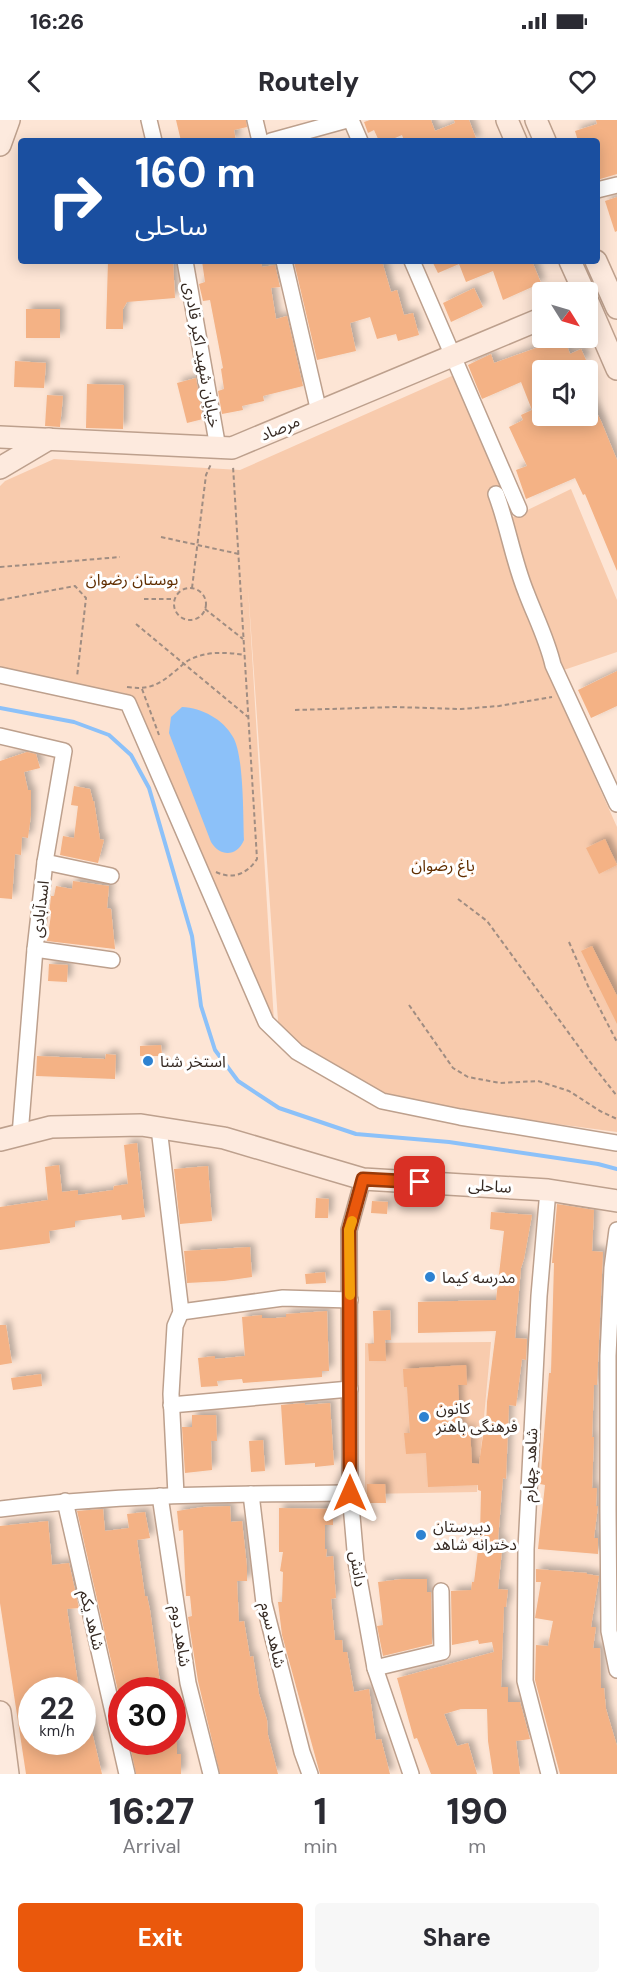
<!DOCTYPE html>
<html lang="en">
<head>
<meta charset="utf-8">
<style>
	:root { --surface:#fff; --page:#f7f7f7; --text:#2b2b33; --muted:#7c7c81; --accent:#ea580c }
	body { margin:0; font-family:"DM Sans","Noto Sans Arabic",sans-serif; background:var(--page); color:var(--text); height:100vh; display:flex; flex-direction:column; font-size:22px; white-space:nowrap }
	* { box-sizing:border-box; margin:0 }
	p { font-size:20px; color:var(--muted) }
	.icon { flex:none; width:33px; height:33px; fill:none; stroke:currentColor; stroke-width:2; stroke-linecap:round; stroke-linejoin:round }
	.map { position:relative; height:1654px; overflow:hidden }
	.drawer { display:flex; flex-direction:column; background:var(--surface); flex:1 }
	.drawer>* { flex:none }
	.guide { position:absolute; left:18px; top:18px; width:582px; height:126px; border-radius:6px; box-shadow:0 3px 15px #0003; background:#1a4fa0; color:#fff; overflow:hidden }
	.needle { width:39px; rotate:127deg }
	.buttons { position:absolute; left:532px; top:162px; display:grid; gap:12px }
	.buttons a { display:grid; place-items:center; width:66px; height:66px; border-radius:6px; background:var(--surface); box-shadow:0 3px 15px #0003; font-size:30px }
	.speed { position:absolute; left:18px; top:1557px; display:flex; gap:12px; font-size:30px; font-weight:700; text-align:center }
	.speed>* { display:grid; place-content:center; width:78px; height:78px; border-radius:50%; background:var(--surface); box-shadow:0 3px 15px #0003; line-height:1 }
	.speed small { font-size:15px; font-weight:400 }
	.speed .limit { border:9px solid #d22; background:#fff; color:#111 }
	.pin { position:absolute; display:grid; place-items:center; width:51px; height:51px; color:#fff; margin:-26px; border-radius:12px; box-shadow:0 3px 9px #0006 }
	.me { position:absolute; width:66px; margin:-33px; rotate:0deg; stroke-linejoin:round; filter:drop-shadow(0 0 4px #0008) }
	.turn { display:flex; align-items:center; gap:21px; height:126px; padding:0 18px; font-size:27px }
	.turn .icon { width:78px; height:78px; stroke-width:2.5 }
	.turn b { display:block; font-size:42px; line-height:51px }
	.eta { display:flex; justify-content:space-evenly; align-items:center; height:102px; text-align:center }
	.eta b { font-size:36px; font-weight:800; line-height:42px }
	.primary-button { display:flex; gap:12px; margin-top:auto; padding:12px 18px }
	.primary-button a { flex:1; height:69px; border-radius:6px; background:var(--accent); color:#fff; font-size:24px; font-weight:800; line-height:69px; text-align:center }
	.primary-button a+a { background:var(--page); color:var(--text) }
	.status { display:flex; justify-content:space-between; align-items:center; height:42px; padding:0 30px; background:var(--surface); direction:ltr }
	.status svg { height:16px; fill:currentColor }
	header { display:flex; justify-content:space-between; align-items:center; height:78px; padding:0 18px; background:var(--surface); font-size:27px; font-weight:800 }
	.map>svg:first-child { display:block }
</style>
</head>
<body>
<div class="status"><b>16:26</b><svg viewBox="0 0 49 12"><path d="M0 12V9h3v3zM5 12V6h3v6zM10 12V3h3v9zM15 12V0h3v12zM26 1h20v11H26zM47 4h2v5h-2z"/></svg></div>
<header><svg class="icon" aria-label="back" viewBox="0 0 24 24"><path d="M15 5l-7 7 7 7"/></svg>Routely<svg class="icon" aria-label="heart" viewBox="0 0 24 24"><path d="M12 20l-8-8c-3-5 5-10 8-4 3-6 11-1 8 4z"/></svg></header>
<div class="map">
<svg width="617" height="1654" viewBox="0 0 617 1654">
	<defs>
		<filter id="shadow"><feDropShadow dx="4.5" dy="-4.5" stdDeviation="3" flood-color="#0004"/></filter>
	</defs>
	<rect width="100%" height="100%" fill="#fde5d5"/>
	<g fill="#f8cbad">
		<path d="M454,255L513,397L571,369L617,480V532L549,555L617,707V1012L382,981L279,915L248,467L274,902L134,577L124,573L0,555V366L5,361L54,339L240,350Z"/>
		<path d="M491,1222L477,1372L365,1374V1223Z"/>
	</g>
	<path fill="#8cc1f9" d="M182,587C202,588 223,599 233,617C244,635 243,697 244,720C237,737 220,737 211,722L169,613L171,597Z"/>
	<g fill="none" stroke-linecap="round" stroke-linejoin="round">
		<path stroke="#8cc1f9" stroke-width="4" d="M0,588L74,602L109,615L131,635L149,668L192,816L201,886L215,930L238,961L279,988L356,1014L449,1022L598,1044L617,1049"/>
	</g>
	<g fill="#f4b285" filter="url(#shadow)">
		<path d="M176,0H246L247,7L234,10L236,21H181Z"/>
		<path d="M370,0H431L435,11L455,3L454,0H469L477,21H404L402,15L388,21H379L374,10L368,13L364,2Z"/>
		<path d="M596,0H617V54L597,60V21H578L575,11L597,4Z"/>
		<path d="M617,77V111L615,112L605,81Z"/>
		<path d="M108,141H173L175,178L127,182L123,189V209H106Z"/>
		<path d="M202,141H261L262,147L275,145L280,167L271,168L276,199L287,196L303,266L263,276L264,281L242,286L243,290L222,294L218,271L224,269L221,249L223,248L210,180L203,181L199,164L205,162Z"/>
		<path d="M382,141L391,172L397,170L404,195L413,193L419,215L398,221L396,214L377,219L370,197L350,203L356,231L317,240L294,142Z"/>
		<path d="M432,141H532L541,163L503,180L493,151L466,162L459,144L438,153Z"/>
		<path d="M474,168L483,187L451,202L443,183Z"/>
		<rect x="26" y="189" width="34" height="29"/>
		<path d="M564,218L570,234L581,229L586,240L576,245L578,250H543V296H588V276L601,301L617,340V451L585,374L583,375L575,358L526,379L516,350L527,346L509,307L523,300L521,295L532,290L521,262L482,279L468,245L491,234L494,243Z"/>
		<path d="M15,241L46,243L44,268L14,267Z"/>
		<path d="M196,258L203,299L187,303L177,263Z"/>
		<path d="M87,264L124,265L123,309L86,308Z"/>
		<path d="M47,275L63,276L60,307L45,306Z"/>
		<path d="M617,551V586L591,598L578,570Z"/>
		<path d="M27,632L36,634L40,648L24,652L28,670H31V695L28,718L22,717L21,735L15,734L12,779L0,778V641Z"/>
		<path d="M74,666L90,669L93,681H94L100,719L104,720L98,743L60,735L63,716L74,718L78,686L71,685Z"/>
		<path d="M605,719L617,745L599,754L586,728Z"/>
		<path d="M73,761L109,766L107,788L111,789L115,829L47,821L51,795H49L51,776H54L56,766L72,769Z"/>
		<path d="M592,826L617,876V904L581,831Z"/>
		<path d="M49,844L68,845L67,862L48,861Z"/>
		<path d="M161,925L162,936H140V926Z"/>
		<path d="M106,934L116,935L115,959L36,956L37,936L105,939Z"/>
		<path d="M137,1023L145,1097L122,1100L121,1095L75,1101V1107L49,1111L50,1123L0,1130V1087L48,1080L45,1047L59,1045L62,1072L78,1070V1075L113,1070L114,1066L128,1064L124,1025Z"/>
		<path d="M208,1046L212,1101L180,1104L174,1049Z"/>
		<path d="M316,1078L329,1079L328,1098H315Z"/>
		<path d="M372,1081L388,1082L387,1094L371,1093Z"/>
		<path d="M557,1084L594,1090L592,1131L603,1132L597,1265H594L592,1317H594L592,1368H597L596,1386H598L594,1418H598V1434L538,1429L545,1365L540,1364L549,1253H551L554,1143H552Z"/>
		<path d="M491,1092L532,1095L524,1139L521,1148L515,1218L527,1219L526,1240L522,1239L516,1286L509,1285L506,1359L503,1358L498,1420L503,1421L498,1469L508,1470L506,1487H504L501,1567H508V1582H520L530,1619L516,1621L520,1654H493L488,1621L487,1589H461L444,1594L457,1626L468,1623L477,1654H431L417,1618L414,1619L397,1558L494,1532L492,1522L479,1524L478,1520L452,1525L451,1471L471,1470L472,1462H474L480,1414L481,1371L478,1370V1365L428,1367L426,1333L406,1334L404,1313H410L407,1267H404L403,1249L466,1245L467,1265H458L461,1310L470,1309L472,1343L479,1344L484,1308H486L487,1282L496,1211L418,1213V1182L496,1180L504,1111L490,1109Z"/>
		<path d="M250,1127L252,1157L224,1161L187,1163L184,1131Z"/>
		<path d="M325,1152L326,1163L306,1164L305,1154Z"/>
		<path d="M390,1190L391,1220H385L386,1241H369L368,1224H374L373,1191Z"/>
		<path d="M327,1191L329,1251H322V1257L243,1263L242,1259L217,1261L218,1266L201,1267L198,1238L215,1236V1239L245,1236L242,1197L262,1195V1198H276L286,1197V1194Z"/>
		<path d="M0,1205H6L12,1243L0,1245Z"/>
		<path d="M41,1254L42,1266L13,1270L11,1258Z"/>
		<path d="M305,1283V1285L330,1283L334,1345L315,1347V1343L285,1345L281,1285Z"/>
		<path d="M192,1295H216L217,1321H211L212,1350L185,1353L182,1307H192Z"/>
		<path d="M263,1320L265,1351L251,1352L249,1321Z"/>
		<path d="M367,1364H385L386,1383H367Z"/>
		<path d="M230,1386L231,1402L242,1401L247,1447V1461H237L239,1502L244,1501L250,1537L253,1536L259,1574L267,1600L268,1615L278,1654H220L198,1561L188,1497L192,1496L190,1476H186L183,1410L179,1411L177,1391L203,1387Z"/>
		<path d="M279,1388L333,1389V1405H325V1429H327L326,1437L333,1436L336,1478L331,1479L335,1520H342L343,1532H347L354,1572L369,1569L376,1620L381,1619L390,1654H320L282,1515L278,1482H282L283,1452L280,1451L283,1432H279Z"/>
		<path d="M103,1389L105,1411L129,1408L127,1394L145,1392L150,1418L137,1420L145,1476H147L150,1490L161,1570H122L120,1580L77,1391Z"/>
		<path d="M48,1401L52,1445L69,1443L79,1488L67,1489L79,1570H32V1622H82V1596L88,1595L102,1654H26L0,1483V1406Z"/>
		<path d="M536,1449L587,1453V1454L599,1456L591,1507H596L593,1528H600L601,1568H604L606,1589L617,1626V1654H560L535,1560L536,1525L548,1526L553,1501L535,1498L541,1462H536Z"/>
		<path d="M402,1459H427V1472H431L432,1524L383,1536L377,1506L383,1505L378,1462Z"/>
		<path d="M152,1622H177V1634H181V1654H136L130,1625L152,1623Z"/>
	</g>
	<g fill="none" stroke-linecap="round" stroke-linejoin="round">
		<defs>
			<g id="street">
				<path d="M149,0L154,21"/>
				<path d="M255,0L260,21"/>
				<path d="M351,0L360,21"/>
				<path d="M271,21L347,0"/>
				<path d="M597,70L617,65"/>
				<path d="M185,141L218,328"/>
				<path d="M284,141L319,292"/>
				<path d="M412,141L519,389"/>
				<path d="M496,374C508,406 513,440 526,472C535,496 547,519 553,545L617,684"/>
				<path d="M0,555L128,583L266,902L297,932L382,981L460,997L617,1023"/>
				<path d="M0,616L64,631L45,742L35,829L20,1015"/>
				<path d="M45,742L111,756"/>
				<path d="M35,829L112,840"/>
				<path d="M159,1008L181,1192L175,1206L171,1274L176,1375"/>
				<path d="M363,1059L349,1110L350,1373L356,1442L375,1548L411,1654"/>
				<path d="M548,1070L539,1176L526,1429L525,1561L549,1654"/>
				<path d="M617,1110L612,1148L608,1236V1389L609,1511L617,1550"/>
				<path d="M181,1192L283,1178L350,1180"/>
				<path d="M171,1285L350,1269"/>
				<path d="M251,1374L264,1483L302,1632L310,1654"/>
				<path d="M160,1376L188,1563L211,1654"/>
				<path d="M65,1381L127,1654"/>
				<path d="M0,1389C116,1374 233,1374 350,1373"/>
				<path d="M375,1548L442,1532L441,1471"/>
			</g>
			<g id="secondary">
				<path d="M507,0L516,21"/>
				<path d="M536,0L545,21"/>
				<path d="M0,25L9,0"/>
				<path d="M570,141L584,172"/>
				<path d="M596,141L617,188"/>
				<path d="M588,182L617,249"/>
				<path d="M0,317L232,328L543,198"/>
				<path d="M0,348L49,319"/>
				<path d="M0,1020L51,1007L141,1005L224,1018L363,1059L548,1070L617,1081"/>
				<path d="M0,1592L8,1654"/>
			</g>
		</defs>
		<use href="#street" stroke="#bda08d" stroke-width="18"/>
		<use href="#secondary" stroke="#bda08d" stroke-width="24"/>
		<g stroke="#a08d82" stroke-width="2" stroke-dasharray="4.5 3" stroke-linecap="butt">
			<path d="M161,417L239,434"/>
			<path d="M0,447L120,437"/>
			<path d="M192,468L206,355L211,344"/>
			<circle cx="190" cy="484" r="16"/>
			<path d="M144,479H175"/>
			<path d="M0,480L75,466L86,478L77,557"/>
			<path d="M205,489L243,519"/>
			<path d="M136,504L248,597"/>
			<path d="M127,567C147,570 158,566 174,552C179,548 184,543 189,540C207,531 225,532 245,535"/>
			<path d="M142,569L159,615"/>
			<path d="M295,590L395,587L461,589L499,586L552,577"/>
			<path d="M216,752C233,760 247,754 257,739L233,346"/>
			<path d="M458,779L487,801L587,938L617,976"/>
			<path d="M569,822L588,866L617,922"/>
			<path d="M409,885L453,948L468,957L500,963L538,961L569,971L600,991L617,999"/>
		</g>
		<use href="#street" stroke="#fff" stroke-width="15"/>
		<use href="#secondary" stroke="#fdeade" stroke-width="21"/>
	</g>
	<g fill="none" stroke-linecap="round" stroke-linejoin="round">
		<defs>
			<path id="route" d="M350,1373L349,1110L363,1059L420,1062"/>
		</defs>
		<use href="#route" stroke="#983908" stroke-width="15"/>
		<use href="#route" stroke="#ea580c" stroke-width="10"/>
		<path stroke="#f59e0b" stroke-width="10" d="M350,1175L349,1110L352,1101"/>
	</g>
	<g fill="#2e82d1" stroke="#fff" stroke-width="2">
		<circle cx="148" cy="941" r="6"/>
		<circle cx="430" cy="1157" r="6"/>
		<circle cx="424" cy="1297" r="6"/>
		<circle cx="421" cy="1415" r="6"/>
	</g>
	<g text-anchor="middle" dominant-baseline="central" stroke-width="6" stroke-linejoin="round" paint-order="stroke">
		<g font-size="16" fill="#362a23" stroke="#fff">
			<text transform="translate(202 235) rotate(80)">خیابان شهید اکبر قادری</text>
			<text transform="translate(280 308) rotate(-23)">مرصاد</text>
			<text transform="translate(40 789) rotate(-83)">اسدآبادی</text>
			<text transform="translate(490 1066) rotate(4)">ساحلی</text>
			<text transform="translate(530 1345) rotate(-87)">شاهد چهارم</text>
			<text transform="translate(358 1449) rotate(82)">دانش</text>
			<text transform="translate(92 1500) rotate(77)">شاهد یکم</text>
			<text transform="translate(273 1515) rotate(77)">شاهد سوم</text>
			<text transform="translate(181 1516) rotate(82)">شاهد دوم</text>
		</g>
		<g font-size="16" fill="#612e00" stroke="#fff">
			<text x="132" y="459">بوستان رضوان</text>
			<text x="443" y="745">باغ رضوان</text>
		</g>
		<g font-size="16" fill="#362a23" stroke="#fff" text-anchor="start">
			<text x="160" y="941">استخر شنا</text>
			<text x="442" y="1157">مدرسه کیما</text>
			<text x="436" y="1288">کانون<tspan x="436" dy="18">فرهنگی باهنر</tspan></text>
			<text x="433" y="1406">دبیرستان<tspan x="433" dy="18">دخترانه شاهد</tspan></text>
		</g>
	</g>
</svg>
<div class="buttons">
<a><svg class="needle" viewBox="-14 -14 28 28"><path d="M0-13l5 13h-10z" fill="#e53935"/><path d="M0 13l5-13h-10z" fill="#7c7c81"/></svg></a>
<a><svg class="icon" aria-label="sound" viewBox="0 0 24 24"><path d="M4 9h4l5-4v14l-5-4H4zM17 9q2 3 0 6"/></svg></a>
</div>
<div class="speed"><div>22<small>km/h</small></div><div class="limit">30</div></div>
<div class="pin" style="left:420px;top:1062px;background:#d93025"><svg class="icon" aria-label="arrive" viewBox="0 0 24 24"><path d="M6 21V4h12l-3 4 3 4H6"/></svg></div>
<svg class="me" style="left:350px;top:1373px" viewBox="-20 -20 40 40"><path d="M0-17L14 15 0 8-14 15z" fill="#ea580c" stroke="#fff" stroke-width="4"/></svg>
<div class="guide">
<div class="turn"><svg class="icon" aria-label="right" viewBox="0 0 24 24"><path d="M7 20v-9h11M14 6l5 5-5 5"/></svg><div><b>160 m</b>ساحلی</div></div>
</div>
</div>
<section class="drawer">
<div class="eta">
<div><b>16:27</b><p>Arrival</p></div>
<div><b>1</b><p>min</p></div>
<div><b>190</b><p>m</p></div>
</div>
<div class="primary-button"><a>Exit</a><a>Share</a></div>
</section>
</body>
</html>
